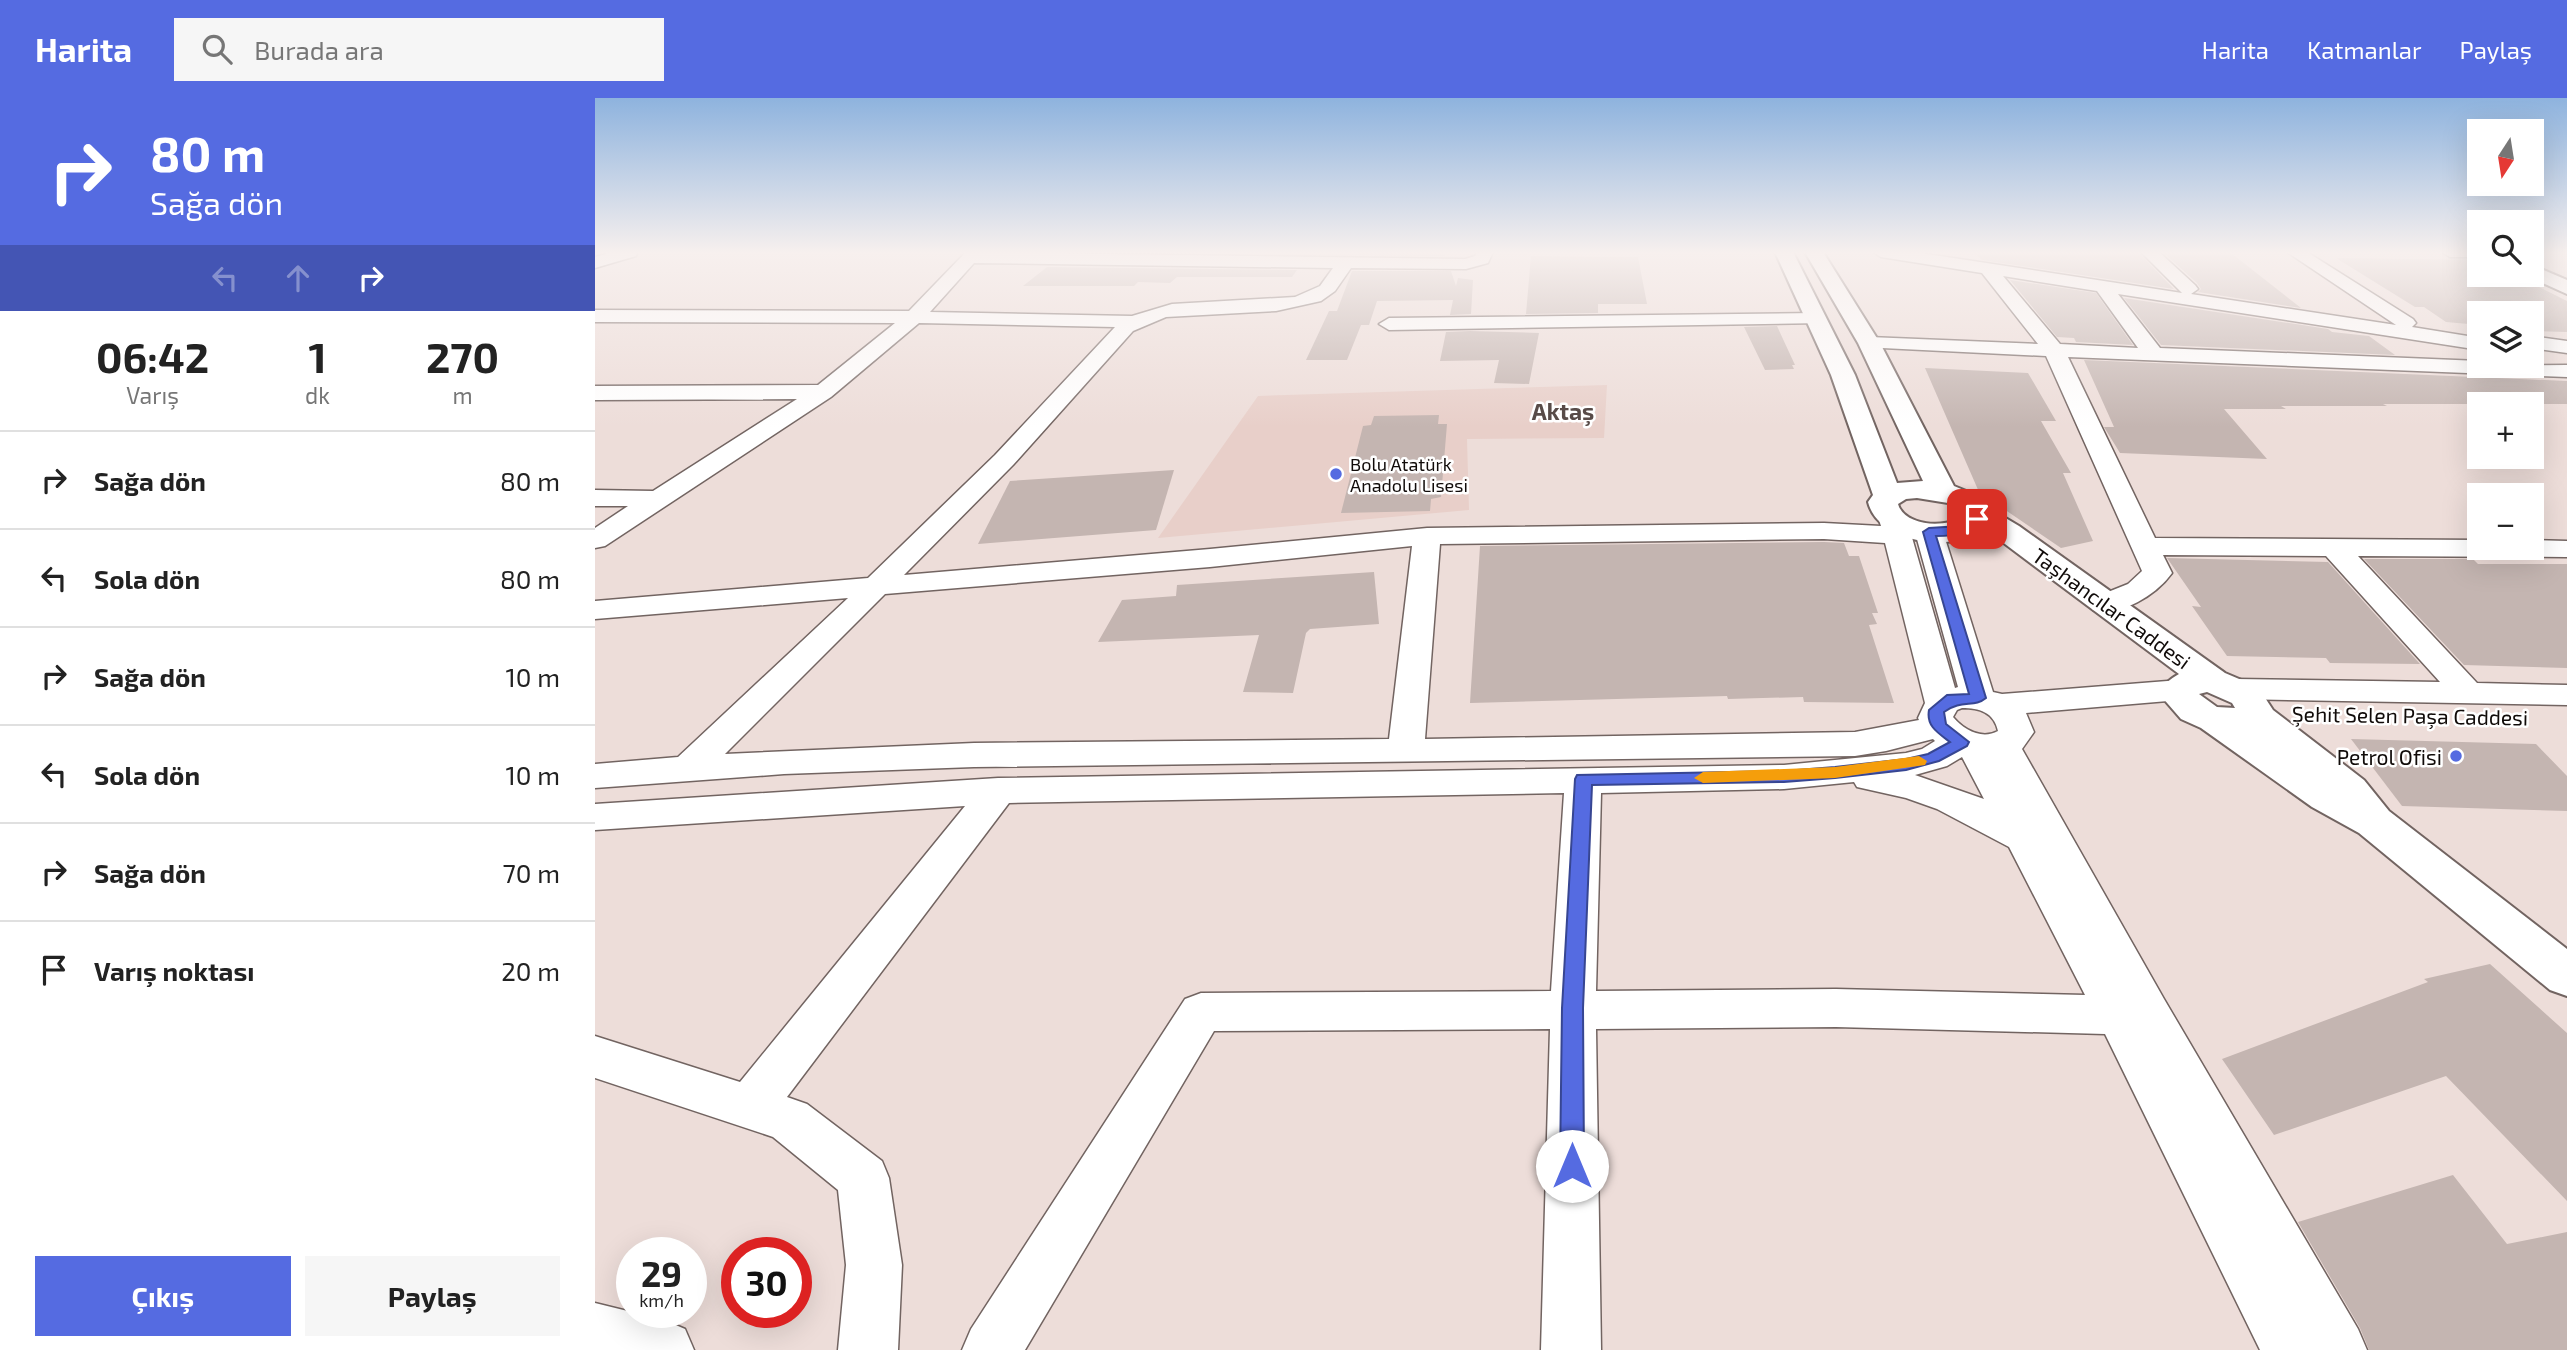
<!DOCTYPE html>
<html lang="tr">
<head>
<meta charset="utf-8">
<style>
	:root { --surface:#fff; --page:#f6f6f6; --text:#222; --muted:#767676; --line:#e0e0e0; --accent:#556be1 }
	body { margin:0; font-family:"Exo 2",sans-serif; background:var(--page); color:var(--text); height:100vh; display:flex; flex-direction:column; font-size:26px; white-space:nowrap }
	* { box-sizing:border-box; margin:0 }
	p { font-size:23px; color:var(--muted) }
	.icon { flex:none; width:38px; height:38px; fill:none; stroke:currentColor; stroke-width:2; stroke-linecap:round; stroke-linejoin:round }
	.map { position:relative; flex:1; overflow:hidden }
	.panel { display:flex; flex-direction:column; background:var(--surface); width:595px }
	.panel>* { flex:none }
	.guide { background:#556be1; color:#fff; overflow:hidden }
	.needle { width:46px; rotate:192deg }
	.buttons { position:absolute; left:1872px; top:21px; display:grid; gap:14px }
	.buttons a { display:grid; place-items:center; width:77px; height:77px; border-radius:0px; background:var(--surface); box-shadow:0 7px 28px #0002; font-size:35px }
	.speed { position:absolute; left:21px; top:1139px; display:flex; gap:14px; font-size:35px; font-weight:700; text-align:center }
	.speed>* { display:grid; place-content:center; width:91px; height:91px; border-radius:50%; background:var(--surface); box-shadow:0 7px 28px #0002; line-height:1 }
	.speed small { font-size:18px; font-weight:400 }
	.speed .limit { border:10px solid #d22; background:#fff; color:#111 }
	.pin { position:absolute; display:grid; place-items:center; width:60px; height:60px; color:#fff; margin:-30px; border-radius:14px; box-shadow:0 4px 10px #0006 }
	.me { position:absolute; width:77px; margin:-38px; rotate:0deg; stroke-linejoin:round; filter:drop-shadow(0 0 5px #0008) }
	.turn { display:flex; align-items:center; gap:24px; height:147px; padding:0 35px; font-size:32px }
	.turn .icon { width:91px; height:91px; stroke-width:2.5 }
	.turn b { display:block; font-size:49px; line-height:60px }
	.lanes { display:flex; align-items:center; height:66px; padding:0 35px; background:#0003; justify-content:center; gap:35px; direction:ltr }
	.lanes .off { opacity:.35 }
	.eta { display:flex; justify-content:space-evenly; align-items:center; height:119px; text-align:center }
	.eta b { font-size:42px; font-weight:700; line-height:49px }
	.action { display:flex; gap:14px; margin-top:auto; padding:14px 35px }
	.action a { flex:1; height:80px; border-radius:0px; background:var(--accent); color:#fff; font-size:28px; font-weight:700; line-height:80px; text-align:center }
	.action a+a { background:var(--page); color:var(--text) }
	ul { padding:0; list-style:none }
	li { display:flex; align-items:center; gap:21px; height:98px; padding:0 35px; border-top:2px solid var(--line) }
	li div { flex:1 }
	li b { display:block; font-size:26px }
	li em { font-style:normal }
	header { display:flex; align-items:center; gap:42px; box-sizing:border-box; height:98px; padding:0 35px; background:var(--accent); color:#fff }
	header strong { font-size:33px }
	nav { display:flex; gap:38px; margin-inline-start:auto; font-size:24px }
	.search { width:490px; height:63px; background:var(--page); display:flex; align-items:center; gap:18px; box-sizing:border-box; padding:0 24px; border-radius:0px; color:var(--muted); font-size:26px }
	main { display:flex; flex:1; min-height:0 }
	.map>svg:first-child { display:block }
</style>
</head>
<body>
<header>
<strong>Harita</strong>
<div class="search"><svg class="icon" aria-label="search" viewBox="0 0 24 24"><circle cx="10" cy="10" r="6"/><path d="M15 15l6 6"/></svg>Burada ara</div>
<nav><a>Harita</a><a>Katmanlar</a><a>Paylaş</a></nav>
</header>
<main>
<section class="panel">
<div class="guide">
<div class="turn"><svg class="icon" aria-label="right" viewBox="0 0 24 24"><path d="M7 20v-9h11M14 6l5 5-5 5"/></svg><div><b>80 m</b>Sağa dön</div></div>
<div class="lanes"><svg class="icon off" aria-label="left" viewBox="0 0 24 24"><path d="M17 20v-9H6M10 6l-5 5 5 5"/></svg><svg class="icon off" aria-label="ahead" viewBox="0 0 24 24"><path d="M12 20V5M6 11l6-6 6 6"/></svg><svg class="icon" aria-label="right" viewBox="0 0 24 24"><path d="M7 20v-9h11M14 6l5 5-5 5"/></svg></div>
</div>
<div class="eta">
<div><b>06:42</b><p>Varış</p></div>
<div><b>1</b><p>dk</p></div>
<div><b>270</b><p>m</p></div>
</div>
<ul>
<li><svg class="icon" aria-label="right" viewBox="0 0 24 24"><path d="M7 20v-9h11M14 6l5 5-5 5"/></svg><div><b>Sağa dön</b></div><em>80 m</em></li>
<li><svg class="icon" aria-label="left" viewBox="0 0 24 24"><path d="M17 20v-9H6M10 6l-5 5 5 5"/></svg><div><b>Sola dön</b></div><em>80 m</em></li>
<li><svg class="icon" aria-label="right" viewBox="0 0 24 24"><path d="M7 20v-9h11M14 6l5 5-5 5"/></svg><div><b>Sağa dön</b></div><em>10 m</em></li>
<li><svg class="icon" aria-label="left" viewBox="0 0 24 24"><path d="M17 20v-9H6M10 6l-5 5 5 5"/></svg><div><b>Sola dön</b></div><em>10 m</em></li>
<li><svg class="icon" aria-label="right" viewBox="0 0 24 24"><path d="M7 20v-9h11M14 6l5 5-5 5"/></svg><div><b>Sağa dön</b></div><em>70 m</em></li>
<li><svg class="icon" aria-label="arrive" viewBox="0 0 24 24"><path d="M6 21V4h12l-3 4 3 4H6"/></svg><div><b>Varış noktası</b></div><em>20 m</em></li>
</ul>
<div class="action"><a>Çıkış</a><a>Paylaş</a></div>
</section>
<div class="map">
<svg width="1972" height="1252" viewBox="0 0 1972 1252">
	<rect width="100%" height="100%" fill="#edddd9"/>
	<path fill="#e8cfc9" d="M1012,287L1009,340L872,341L874,412L563,440L663,298Z"/>
	<g fill="#c4b5b1">
		<path d="M764,154H848L850,158L763,157Z"/>
		<path d="M1378,154H1543L1579,191L1387,162Z"/>
		<path d="M1568,154L1636,155L1706,210L1603,194L1606,191L1602,185Z"/>
		<path d="M936,158L1043,159L1052,206H1003V215L931,216Z"/>
		<path d="M1741,160L1885,162V177H1920L1972,203V234L1937,233V210H1885V227L1851,224L1829,209H1820Z"/>
		<path d="M452,169L702,172L697,179H582L575,185L543,184L539,188H428Z"/>
		<path d="M757,173H856L861,188L863,180L878,182L876,216L855,217L858,202L782,203L774,227H766L752,262H711L734,213H742Z"/>
		<path d="M1415,182L1501,195L1538,247L1481,244L1479,240L1462,239Z"/>
		<path d="M1529,200L1733,231L1737,234L1774,238L1800,257L1566,247Z"/>
		<path d="M1182,228L1200,267H1197L1199,271L1170,272L1149,229Z"/>
		<path d="M875,233L944,235L934,286L899,285L904,262L845,263L851,234Z"/>
		<path d="M1489,262L1972,283V306H1788L1792,308H1686L1691,311H1629L1672,361L1525,355L1509,329H1519Z"/>
		<path d="M1330,270L1433,275L1461,323H1446L1476,375H1468L1498,443L1466,450L1384,394Z"/>
		<path d="M844,317L843,326H852L846,399L836,401L835,413L746,415L768,328L776,327L779,318Z"/>
		<path d="M579,372L561,432L383,446L415,383Z"/>
		<path d="M1229,444L1249,445L1254,458H1264L1283,515H1277L1282,526L1274,527L1299,605L1209,604L1208,599L1133,601L1132,598L875,605L885,448Z"/>
		<path d="M1572,460L1733,464L1825,566L1735,565L1731,560L1632,558L1597,508L1606,509Z"/>
		<path d="M1769,461H1878L1883,466H1972V570L1869,567Z"/>
		<path d="M779,474L784,526L715,531L711,535L698,595L648,594L664,537L503,544L527,502L581,498L582,487Z"/>
		<path d="M1756,641L1941,646L1972,678V713L1807,708Z"/>
		<path d="M1895,866L1972,935V1103L1851,978L1679,1037L1627,961L1833,884L1829,881Z"/>
		<path d="M1858,1077L1912,1146L1972,1134V1252H1774L1765,1230L1703,1124Z"/>
	</g>
	<g fill="none" stroke-linecap="round" stroke-linejoin="round">
		<defs>
			<g id="minor">
				<path d="M18,154H43L41,158L0,170V159Z"/>
				<path d="M371,154L870,161L880,158L882,154H898L893,165L871,171L756,170L740,193L726,203L681,213L571,219L538,233L418,367L309,477L615,451L832,430L1229,425L1286,428L1284,422L1288,416L1298,414L1308,416L1312,422L1360,590L1363,589L1320,434L1324,428L1334,426L1344,428L1348,434L1398,594L1407,596L1585,582L1597,585L1602,592L1597,599L1585,602L1431,615L1439,634L1427,651L1569,901L1763,1231L1772,1252H1665L1510,936L1241,929L1001,931L1006,1252H946L955,931L619,933L430,1252H367L376,1231L590,901L606,895L956,893L969,695L414,705L192,999L212,1006L287,1063L294,1080L307,1167L303,1252H243L251,1167L243,1092L178,1039L0,980V938L145,984L370,708L0,732V706L403,680L1189,667L1311,655L1327,651L1340,643L1338,641L1291,653L1260,658L379,669L189,676L0,690V666L83,659L253,500L0,521V503L273,480L400,357L520,229L324,225L236,299L10,448L0,450V430L33,408H0V392L58,393L202,301L0,302V288L223,287L300,225L0,224V212L314,213ZM379,165L738,170L725,188L700,199L577,206L537,218L335,214ZM1229,441L1290,445L1330,605L1323,620L1324,622L1260,634L830,641L845,446ZM817,448L794,641L379,645L130,656L290,496L615,469ZM1367,610C1384,610 1399,614 1403,633C1387,642 1369,632 1358,619L1362,612ZM1367,659L1389,701L1320,677L1352,668ZM1259,684L1262,689L1311,700L1342,711L1414,749L1490,897L1241,891L1001,893L1006,695L1189,691Z"/>
				<path d="M1278,154H1319L1587,195L1546,154H1564L1600,187L1603,191L1596,196L1801,227L1692,154H1712L1818,221L1821,225L1817,229L1885,240V252L1523,196L1565,250L1885,263V268L1972,267V279L1473,259L1560,440L1885,442V450H1937V442L1972,443V459L1763,458L1882,585L1972,587V607L1641,601L1629,598L1624,591L1629,584L1641,581L1845,584L1731,458L1568,457L1577,475C1561,497 1526,519 1498,512L1494,506L1498,500L1533,486L1547,473L1451,258L1267,249L1264,245L1267,241L1274,239L1443,246L1387,175L1286,159ZM1408,178L1502,193L1543,250L1465,246Z"/>
				<path d="M1847,154H1885V159H1855Z"/>
				<path d="M1221,215L1228,217L1231,221L1228,225L794,232L784,226L794,220Z"/>
				<path d="M1937,238L1972,243V255L1937,250Z"/>
				<path d="M0,1205L69,1222L90,1231L99,1252H0Z"/>
			</g>
			<g id="primary">
				<path d="M1180,154H1198L1260,277L1302,385L1328,383L1263,245L1210,154H1228L1285,245L1359,388L1381,397L1392,409L1424,428L1630,575L1663,589L1678,612L1769,682L1794,713L1972,851V898L1955,892L1764,735L1717,709L1606,630L1586,621L1566,598C1567,587 1575,581 1584,576L1402,440L1388,431C1358,456 1283,445 1273,404L1278,397L1236,277ZM1322,400L1353,405L1367,418C1351,431 1309,428 1303,406L1311,401ZM1612,594L1637,605L1640,610L1622,609L1604,596Z"/>
				<path d="M1937,167L1972,182V196L1930,177H1937Z"/>
			</g>
		</defs>
		<use href="#minor" stroke="#726461" stroke-width="3"/>
		<use href="#primary" stroke="#726461" stroke-width="4"/>
		<use href="#minor" fill="#fff" fill-rule="evenodd"/>
		<use href="#primary" fill="#fff" fill-rule="evenodd"/>
	</g>
	<linearGradient id="sky" x2="0" y2="1"><stop stop-color="#8eb3de"/><stop offset="0.47" stop-color="#f7f0ee"/><stop offset="1" stop-color="#f7f0ee" stop-opacity="0"/></linearGradient>
	<rect width="1972" height="329" fill="url(#sky)"/>
	<path fill="#556be1" stroke="#374692" stroke-width="2" d="M1382,417L1388,421C1375,436 1361,438 1341,438L1391,600C1379,610 1367,601 1349,614L1351,626L1374,644L1372,648L1344,663L1311,672L1240,680L1189,684L997,687L988,910L989,1068L985,1076L977,1079L969,1076L965,1068L967,910L980,681L982,677L1189,673L1240,669L1311,661L1333,656L1355,644C1343,635 1331,628 1334,612L1352,597L1374,596L1328,434L1334,430L1366,428Z"/>
	<path fill="#f59e0b" d="M1324,658L1332,663L1330,667L1240,680L1108,685L1099,680L1108,674L1240,669Z"/>
	<g fill="#556be1" stroke="#fff" stroke-width="2.5">
		<circle cx="741" cy="376" r="7"/>
		<circle cx="1861" cy="658" r="7"/>
	</g>
	<g text-anchor="middle" dominant-baseline="central" stroke-width="5" stroke-linejoin="round" paint-order="stroke">
		<g font-size="18" fill="#100b09" stroke="#fff" text-anchor="start">
			<text x="755" y="366">Bolu Atatürk<tspan x="755" dy="21">Anadolu Lisesi</tspan></text>
		</g>
		<g font-size="21" fill="#100b09" stroke="#fff">
			<text transform="translate(1517 510) rotate(36)">Taşhancılar Caddesi</text>
			<text transform="translate(1815 617) rotate(1)">Şehit Selen Paşa Caddesi</text>
		</g>
		<g font-size="21" fill="#100b09" stroke="#fff" text-anchor="end">
			<text x="1847" y="658">Petrol Ofisi</text>
		</g>
		<g font-size="23" font-weight="bold" fill="#584b48" stroke="#fff">
			<text x="968" y="313">Aktaş</text>
		</g>
	</g>
</svg>
<div class="buttons">
<a><svg class="needle" viewBox="-14 -14 28 28"><path d="M0-13l5 13h-10z" fill="#e53935"/><path d="M0 13l5-13h-10z" fill="#767676"/></svg></a>
<a><svg class="icon" aria-label="search" viewBox="0 0 24 24"><circle cx="10" cy="10" r="6"/><path d="M15 15l6 6"/></svg></a>
<a><svg class="icon" aria-label="layers" viewBox="0 0 24 24"><path d="M12 4l9 5-9 5-9-5zM3 14l9 5 9-5"/></svg></a>
<a>+</a>
<a>−</a>
</div>
<div class="speed"><div>29<small>km/h</small></div><div class="limit">30</div></div>
<div class="pin" style="left:1382px;top:421px;background:#d93025"><svg class="icon" aria-label="arrive" viewBox="0 0 24 24"><path d="M6 21V4h12l-3 4 3 4H6"/></svg></div>
<svg class="me" style="left:977px;top:1068px" viewBox="-20 -20 40 40"><circle r="19" fill="#fff"/><path d="M0-13L10 11 0 6-10 11z" fill="#556be1"/></svg>
</div>
</main>
</body>
</html>
